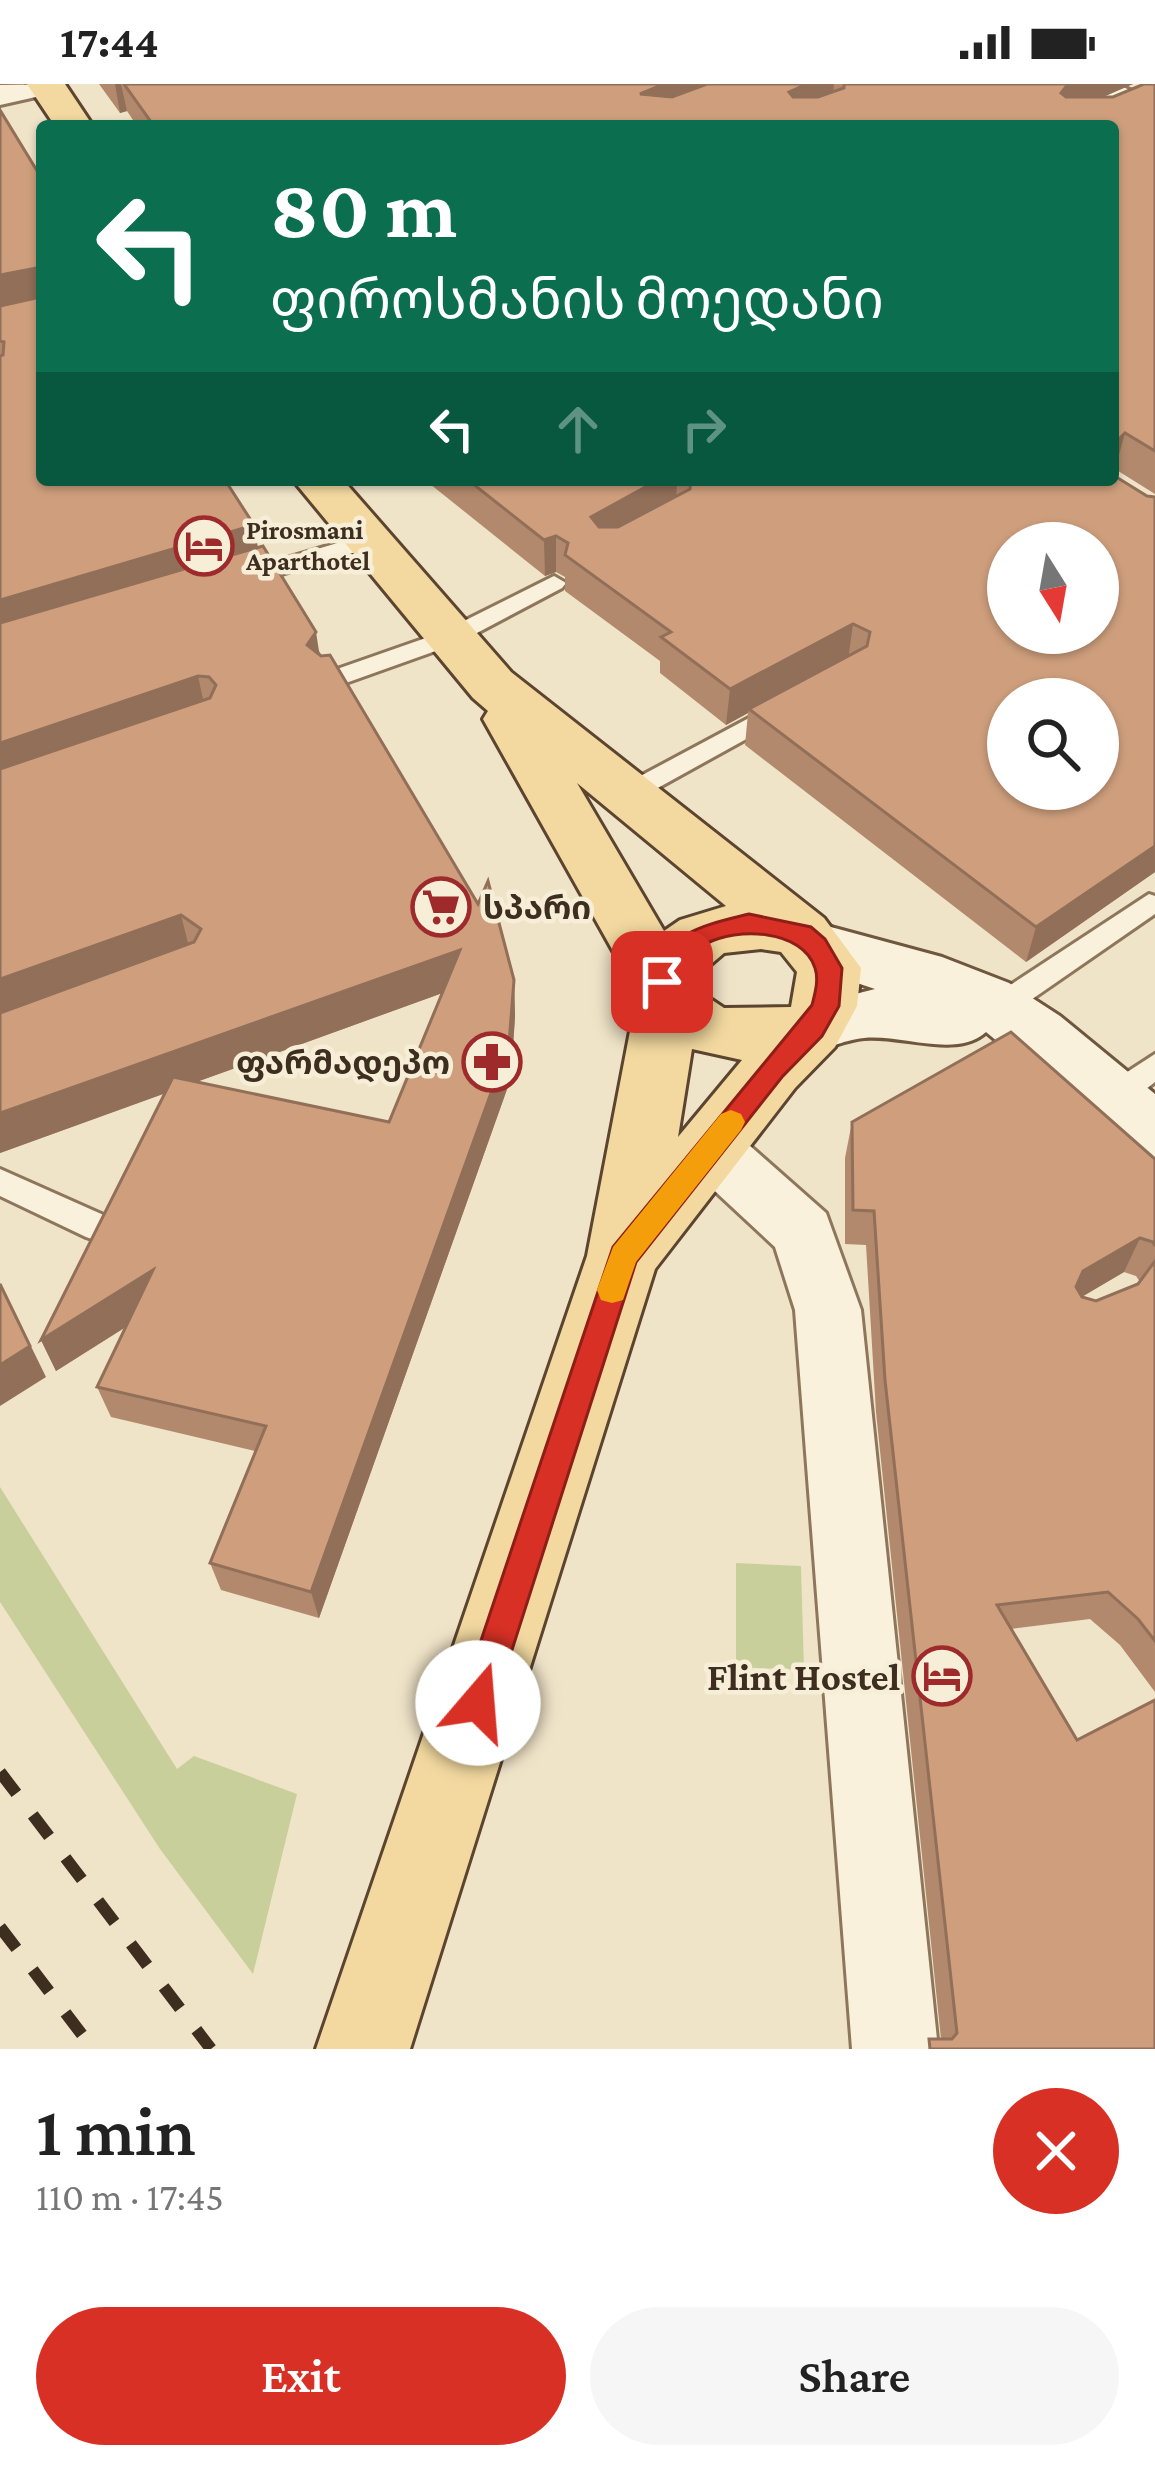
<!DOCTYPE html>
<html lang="en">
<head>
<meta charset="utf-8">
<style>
	:root { --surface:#fff; --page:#f6f6f6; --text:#222; --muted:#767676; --accent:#d93025 }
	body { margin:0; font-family:"Crimson Pro","Noto Sans Georgian",serif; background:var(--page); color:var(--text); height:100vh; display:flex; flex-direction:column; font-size:45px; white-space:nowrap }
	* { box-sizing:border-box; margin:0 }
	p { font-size:39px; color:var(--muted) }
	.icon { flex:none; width:66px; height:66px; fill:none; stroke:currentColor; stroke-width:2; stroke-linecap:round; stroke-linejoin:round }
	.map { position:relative; height:1965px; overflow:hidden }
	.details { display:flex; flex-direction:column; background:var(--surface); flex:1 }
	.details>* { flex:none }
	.banner { position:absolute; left:36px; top:36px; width:1083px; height:366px; border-radius:12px; box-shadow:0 3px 9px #0004; background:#0b6e4f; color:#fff; overflow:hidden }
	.needle { width:78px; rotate:169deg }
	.tools { position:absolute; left:987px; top:438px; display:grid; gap:24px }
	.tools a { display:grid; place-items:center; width:132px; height:132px; border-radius:50%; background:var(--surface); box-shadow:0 3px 9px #0004; font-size:60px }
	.pin { position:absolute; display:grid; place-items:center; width:102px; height:102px; color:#fff; margin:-51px; border-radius:24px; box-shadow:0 6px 18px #0006 }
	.me { position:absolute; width:132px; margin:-66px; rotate:18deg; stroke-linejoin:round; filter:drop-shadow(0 0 9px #0008) }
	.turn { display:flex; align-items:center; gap:42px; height:252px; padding:0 36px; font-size:54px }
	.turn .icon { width:156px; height:156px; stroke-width:2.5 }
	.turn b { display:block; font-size:84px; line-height:102px }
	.lanes { display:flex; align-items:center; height:114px; padding:0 36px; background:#0003; justify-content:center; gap:60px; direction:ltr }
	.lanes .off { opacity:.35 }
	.round { display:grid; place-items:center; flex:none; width:126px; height:126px; border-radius:63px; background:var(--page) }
	.headline { display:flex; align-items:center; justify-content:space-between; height:204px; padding:0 36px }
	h1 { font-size:72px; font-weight:600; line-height:90px }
	.primary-button { display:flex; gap:24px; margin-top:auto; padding:24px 36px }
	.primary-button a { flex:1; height:138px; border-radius:72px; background:var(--accent); color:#fff; font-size:48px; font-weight:600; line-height:138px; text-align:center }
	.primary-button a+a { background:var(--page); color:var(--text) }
	.status { display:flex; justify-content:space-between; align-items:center; height:84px; padding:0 60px; background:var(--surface); direction:ltr }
	.status svg { height:33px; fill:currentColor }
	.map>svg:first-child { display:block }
</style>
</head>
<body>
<div class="status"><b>17:44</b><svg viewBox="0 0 49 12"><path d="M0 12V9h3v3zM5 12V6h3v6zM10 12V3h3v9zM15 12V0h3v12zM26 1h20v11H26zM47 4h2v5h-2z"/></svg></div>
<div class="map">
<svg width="1155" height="1965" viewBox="0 0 1155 1965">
	<rect width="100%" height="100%" fill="#f0e4c8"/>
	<g fill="#c9cf9b">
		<path d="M0,1403L177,1685L194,1672L297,1710L253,1890L160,1765L0,1518Z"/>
		<path d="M736,1479L801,1482L804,1586L736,1583Z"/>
	</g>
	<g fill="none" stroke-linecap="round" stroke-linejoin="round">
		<defs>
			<g id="lane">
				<path d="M368,450L376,452V462L241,502L229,495L233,490Z"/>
				<path d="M554,492L566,499L562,504L458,559L329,605L317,597L320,591L440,549Z"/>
				<path d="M779,618L792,626L788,632L636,716L627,719L614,710L618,704Z"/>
				<path d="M1149,810L1155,812V830L1009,931H989L984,923L989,915Z"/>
				<path d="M1155,970V998L1123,1023H1101L1097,1014L1101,1005Z"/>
				<path d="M0,1085L108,1133L113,1143L108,1153L97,1157L86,1153L0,1112Z"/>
			</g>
			<g id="street">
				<path d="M1071,0H1116L1155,17V40L1076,7Z"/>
				<path d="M0,1L62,0L63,1L58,8L0,21Z"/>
				<path d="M710,1039L732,1046L826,1129L861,1226L938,1965H852L795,1226L775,1163L688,1082L679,1064L688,1046Z"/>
			</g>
			<path id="secondary" d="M816,839L942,873L1009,899L1060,932L1155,1010V1077L1131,1068L986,948C957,975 901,950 864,954C834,957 820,973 789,963L780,945L789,927L875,905L794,878L785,862L794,846Z"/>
			<g id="primary">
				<path d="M27,0H65L93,42H55Z"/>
				<path d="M293,396H343L511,588L824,834L861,884L857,922L835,963L795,1004L655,1185L410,1965H316L587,1172L631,942V899L483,635L488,627L473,614ZM577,699L726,822L680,836L664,847ZM761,865L781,868L797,888L791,923L724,924L697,906L696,893L724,869ZM692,965L742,976L678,1053Z"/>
			</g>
		</defs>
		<use href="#lane" stroke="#8d765c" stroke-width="6"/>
		<use href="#street" stroke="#8d765c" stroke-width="6"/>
		<use href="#secondary" stroke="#6f573f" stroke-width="6"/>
		<use href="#primary" stroke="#5b4430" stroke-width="6"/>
		<use href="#lane" fill="#faf1dc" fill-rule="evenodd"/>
		<use href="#street" fill="#faf1dc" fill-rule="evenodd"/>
		<use href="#secondary" fill="#faf1dc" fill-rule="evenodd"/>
		<use href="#primary" fill="#f3d9a0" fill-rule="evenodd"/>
		<g stroke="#3d2e20" stroke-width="12" stroke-dasharray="27 27" stroke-linecap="butt">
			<path d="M0,1688L211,1965"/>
			<path d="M0,1843L93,1965"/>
		</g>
	</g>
	<g fill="#b2896c" fill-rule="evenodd">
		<path d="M99,0H1133L1102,13H1113L1155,0V410L1115,385L1113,387V42H137L127,27L120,29Z"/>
		<path d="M0,26L42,396L254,441L258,464L514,896L515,932L511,994L319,1534L221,1506L210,1479L255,1367L111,1333L97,1303L126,1243L56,1287L41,1256L165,1009L0,1069ZM442,909L389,1038L196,998L241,982Z"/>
		<path d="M425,396H1113L1147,412L1155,413V788L1026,878L745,661L748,629L726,641L660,589V577L565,507V493L556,488L545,492Z"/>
		<path d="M852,1038L1155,1075V1608L1120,1561L1090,1535L1011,1545L1155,1965L941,1955L876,1328L866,1161L845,1160V1074ZM1124,1188L1136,1192L1140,1198L1138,1200L1096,1217L1082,1213Z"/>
	</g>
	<g fill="#916f58">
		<path d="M115,0H121L127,27L120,29Z"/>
		<path d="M664,0H742L642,42L640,10Z"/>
		<path d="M807,0H834L832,21L786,41L789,8Z"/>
		<path d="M1068,0H1133L1062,31L1061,9Z"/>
		<path d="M36,184L42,220L0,229V191Z"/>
		<path d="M1125,349L1115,385L1113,387V375L1118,356Z"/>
		<path d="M658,396H677L676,421L591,469V433Z"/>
		<path d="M254,441L260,478L0,556V516Z"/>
		<path d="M556,452V488L545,492L544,456Z"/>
		<path d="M853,540L848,576L749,625L748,629L726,641L730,605Z"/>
		<path d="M316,548L322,586L307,561Z"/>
		<path d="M198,592L206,629L0,700V659Z"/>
		<path d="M1155,762V788L1026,878L1036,843Z"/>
		<path d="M181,831L190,867L0,936V895Z"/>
		<path d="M460,866L462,902L0,1069V1029Z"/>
		<path d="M514,896L515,932L511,994L319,1534L311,1508Z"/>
		<path d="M1140,1154L1124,1188L1069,1220L1083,1187Z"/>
		<path d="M153,1186L165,1218L56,1287L41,1256Z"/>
		<path d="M0,1199L46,1293L0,1322Z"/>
	</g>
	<g fill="#cf9f7d" stroke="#916f58" stroke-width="3" fill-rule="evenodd">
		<path d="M124,0H664L640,10L672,13L707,0H807L789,8L793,13H818L844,4V0H1068L1061,9L1066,13H1113L1144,0H1155V367L1125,349L1118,356H1113V42H154Z"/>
		<path d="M0,26L42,95V396H225L254,441L0,516V272L3,271L4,258L0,257V222L36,214V184L0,191Z"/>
		<path d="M1113,391L1147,412L1155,413V762L1036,843L749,625L867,562L870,548L853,540L730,605L661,553L671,548L565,471L568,459L556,452L544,456L468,396H658L591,433L599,443H618L690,405L691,396H1113ZM1008,459H1098V549H1008ZM1008,615H1098V705H1008Z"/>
		<path d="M263,462L316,548L307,561L321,572L330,571L478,820L488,797L514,896L509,959L311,1508L210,1479L266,1342L97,1303L153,1186L41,1256L173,993L389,1038L460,866L0,1029V929L194,858L201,845L181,831L0,895V685L210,614L216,601L209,593L198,592L0,659V539Z"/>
		<path d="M1011,948L1155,1075V1162L1153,1158L1140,1154L1083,1187L1076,1203L1082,1213L1096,1217L1138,1200L1155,1177V1557L1138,1535L1108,1508L997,1521L1077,1656L1155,1616V1965H930L929,1955H952L957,1949L885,1296L874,1127L853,1126L852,1038Z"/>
		<path d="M0,1200L30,1262L0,1281Z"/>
	</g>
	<path fill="#d93025" stroke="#8d1f18" stroke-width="3" d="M749,830L811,843L825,855L842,884L839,922L822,952L782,993L636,1178L495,1619L490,1631L478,1636L465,1631L460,1619L613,1163L812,921C815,909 819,896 815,884C803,845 736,843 706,860C690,869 679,890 671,905H653L649,898C669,847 701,842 749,830Z"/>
	<path fill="#f59e0b" d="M731,1026L741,1030L745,1038L741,1046L636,1178L623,1216L612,1219L601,1216L597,1206L613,1163L721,1030Z"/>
	<defs>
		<symbol id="hotel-ring" viewBox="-11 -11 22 22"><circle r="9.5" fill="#f7eed8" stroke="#9e2a2b" stroke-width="1.5"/><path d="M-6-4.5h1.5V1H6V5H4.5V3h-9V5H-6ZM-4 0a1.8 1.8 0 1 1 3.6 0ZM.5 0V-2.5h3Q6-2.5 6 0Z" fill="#9e2a2b"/></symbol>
		<symbol id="supermarket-ring" viewBox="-11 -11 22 22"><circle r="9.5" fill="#f7eed8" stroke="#9e2a2b" stroke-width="1.5"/><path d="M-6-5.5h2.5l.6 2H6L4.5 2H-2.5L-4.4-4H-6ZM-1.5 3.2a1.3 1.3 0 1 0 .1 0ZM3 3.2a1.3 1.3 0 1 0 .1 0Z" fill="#9e2a2b"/></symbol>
		<symbol id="pharmacy-ring" viewBox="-11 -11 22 22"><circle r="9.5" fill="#f7eed8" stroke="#9e2a2b" stroke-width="1.5"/><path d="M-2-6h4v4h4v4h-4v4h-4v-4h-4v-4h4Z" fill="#9e2a2b"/></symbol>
	</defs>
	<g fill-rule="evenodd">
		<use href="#hotel-ring" x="171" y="429" width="66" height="66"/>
		<use href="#supermarket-ring" x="408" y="790" width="66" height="66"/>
		<use href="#pharmacy-ring" x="459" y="945" width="66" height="66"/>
		<use href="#hotel-ring" x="909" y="1559" width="66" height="66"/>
	</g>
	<g text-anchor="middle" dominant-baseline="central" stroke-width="9" stroke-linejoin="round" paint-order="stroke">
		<g font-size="27" font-weight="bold" fill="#3d2e20" stroke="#f7eed8" text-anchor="start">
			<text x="246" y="446">Pirosmani<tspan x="246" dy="31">Aparthotel</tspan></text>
		</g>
		<g font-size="33" font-weight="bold" fill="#3d2e20" stroke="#f7eed8" text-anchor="start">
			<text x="483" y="823">სპარი</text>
			<text x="450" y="978" text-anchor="end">ფარმადეპო</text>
		</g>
		<g font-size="39" font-weight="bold" fill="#3d2e20" stroke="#f7eed8" text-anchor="end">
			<text x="900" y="1592">Flint Hostel</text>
		</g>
	</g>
</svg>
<div class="tools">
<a><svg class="needle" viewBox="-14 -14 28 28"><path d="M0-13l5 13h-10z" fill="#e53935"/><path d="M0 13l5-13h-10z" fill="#767676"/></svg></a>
<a><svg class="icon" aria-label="search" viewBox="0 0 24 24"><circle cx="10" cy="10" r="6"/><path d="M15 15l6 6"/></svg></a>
</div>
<div class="pin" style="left:662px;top:898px;background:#d93025"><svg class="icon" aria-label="arrive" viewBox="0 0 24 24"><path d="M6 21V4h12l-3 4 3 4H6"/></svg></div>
<svg class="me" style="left:478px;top:1619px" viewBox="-20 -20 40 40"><circle r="19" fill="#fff"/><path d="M0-13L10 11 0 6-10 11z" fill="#d93025"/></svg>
<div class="banner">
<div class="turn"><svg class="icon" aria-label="left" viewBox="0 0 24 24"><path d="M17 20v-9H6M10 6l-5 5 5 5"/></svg><div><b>80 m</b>ფიროსმანის მოედანი</div></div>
<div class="lanes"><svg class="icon" aria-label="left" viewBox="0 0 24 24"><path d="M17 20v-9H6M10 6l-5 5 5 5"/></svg><svg class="icon off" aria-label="ahead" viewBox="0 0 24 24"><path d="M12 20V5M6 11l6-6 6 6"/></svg><svg class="icon off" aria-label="right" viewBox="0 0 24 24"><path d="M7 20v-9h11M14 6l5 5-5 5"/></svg></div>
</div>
</div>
<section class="details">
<div class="headline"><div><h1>1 min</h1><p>110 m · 17:45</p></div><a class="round" style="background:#d93025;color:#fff"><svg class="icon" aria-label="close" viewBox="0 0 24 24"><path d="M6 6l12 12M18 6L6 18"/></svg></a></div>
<div class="primary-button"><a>Exit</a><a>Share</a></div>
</section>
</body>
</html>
